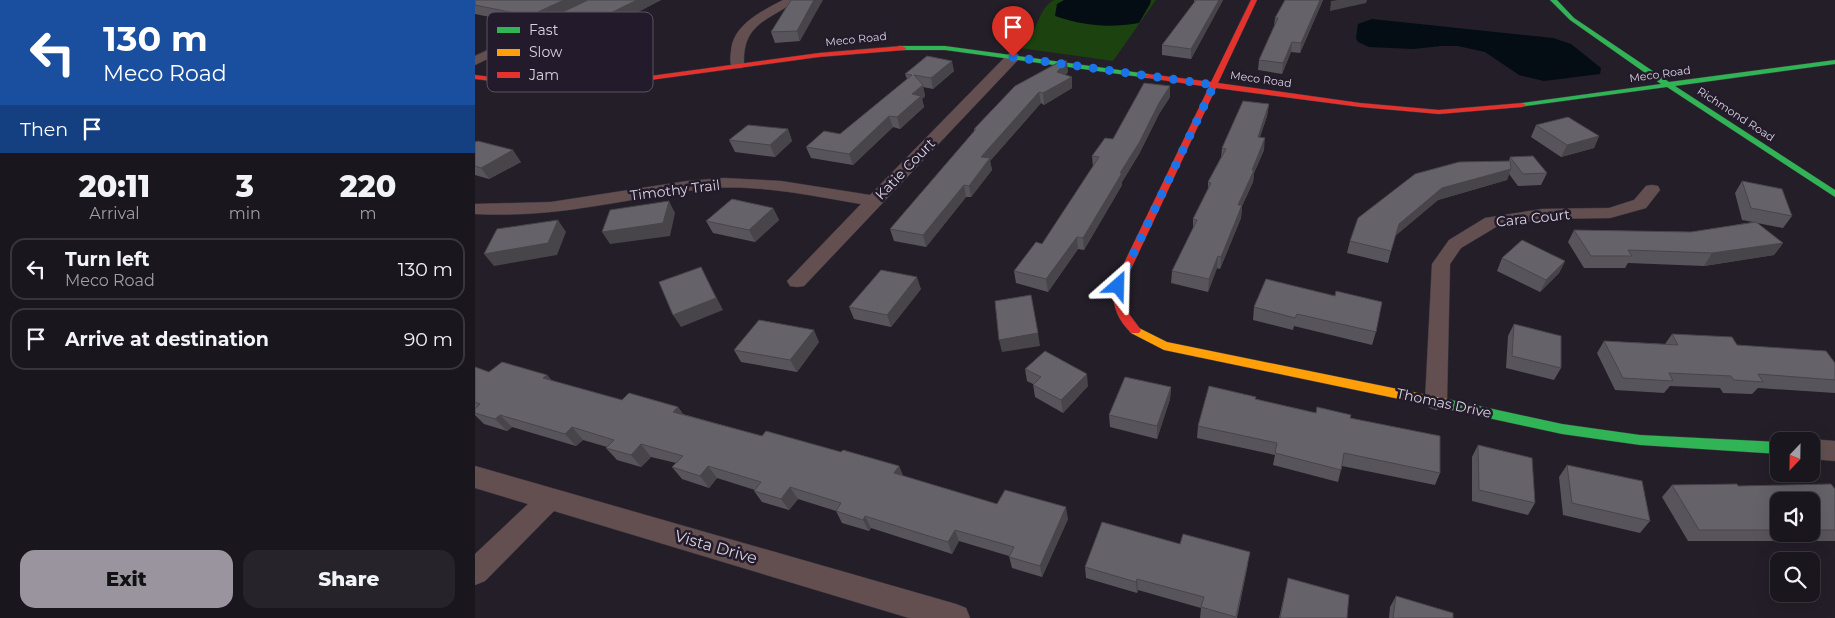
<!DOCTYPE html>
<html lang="en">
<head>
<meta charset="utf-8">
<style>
	:root { --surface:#1a161e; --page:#27232b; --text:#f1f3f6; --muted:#9f9fa4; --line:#38353c; --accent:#99949e }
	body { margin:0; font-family:Montserrat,sans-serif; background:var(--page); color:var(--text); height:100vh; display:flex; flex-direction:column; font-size:19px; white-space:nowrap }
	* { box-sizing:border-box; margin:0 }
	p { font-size:16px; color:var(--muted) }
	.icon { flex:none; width:28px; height:28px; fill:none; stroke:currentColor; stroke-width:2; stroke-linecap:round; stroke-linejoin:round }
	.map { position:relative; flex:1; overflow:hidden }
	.side { display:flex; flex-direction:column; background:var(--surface); width:475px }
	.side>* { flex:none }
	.top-card { background:#1a4fa0; color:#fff; overflow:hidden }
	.needle { width:32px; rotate:202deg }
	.tools { position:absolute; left:1295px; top:432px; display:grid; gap:10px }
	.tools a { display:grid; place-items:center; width:50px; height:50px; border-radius:10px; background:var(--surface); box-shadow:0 5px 20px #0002,0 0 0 1px var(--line); font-size:25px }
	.pin { position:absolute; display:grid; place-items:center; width:42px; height:42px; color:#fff; margin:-51px -21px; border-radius:50% 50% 50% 0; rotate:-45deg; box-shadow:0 0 5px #0007 }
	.pin .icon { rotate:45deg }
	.me { position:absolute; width:55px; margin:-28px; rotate:25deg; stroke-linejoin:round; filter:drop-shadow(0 0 4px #0008) }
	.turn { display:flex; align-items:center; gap:18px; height:105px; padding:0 20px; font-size:22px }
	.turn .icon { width:65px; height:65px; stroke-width:2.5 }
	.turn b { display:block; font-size:35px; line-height:42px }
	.then { display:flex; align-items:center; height:48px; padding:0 20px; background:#0003; gap:10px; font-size:19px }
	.eta { display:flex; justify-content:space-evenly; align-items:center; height:85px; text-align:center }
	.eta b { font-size:30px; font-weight:800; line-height:35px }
	.button { display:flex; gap:10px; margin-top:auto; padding:10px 20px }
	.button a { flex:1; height:58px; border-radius:15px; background:var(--accent); color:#111; font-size:20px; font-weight:800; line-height:58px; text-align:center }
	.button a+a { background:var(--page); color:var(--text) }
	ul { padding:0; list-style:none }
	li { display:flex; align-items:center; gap:15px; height:62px; margin:0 10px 8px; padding:0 10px; border:2px solid var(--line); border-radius:15px }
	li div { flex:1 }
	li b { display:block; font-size:19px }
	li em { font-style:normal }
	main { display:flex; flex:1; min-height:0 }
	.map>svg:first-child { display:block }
</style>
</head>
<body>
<main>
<section class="side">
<div class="top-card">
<div class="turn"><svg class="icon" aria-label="left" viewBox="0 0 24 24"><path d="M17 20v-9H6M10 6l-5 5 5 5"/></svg><div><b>130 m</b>Meco Road</div></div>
<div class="then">Then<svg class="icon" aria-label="arrive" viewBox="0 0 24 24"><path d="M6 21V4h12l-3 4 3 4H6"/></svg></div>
</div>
<div class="eta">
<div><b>20:11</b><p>Arrival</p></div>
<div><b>3</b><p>min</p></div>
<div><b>220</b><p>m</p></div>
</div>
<ul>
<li><svg class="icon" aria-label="left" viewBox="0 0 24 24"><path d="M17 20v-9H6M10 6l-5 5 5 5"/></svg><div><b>Turn left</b><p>Meco Road</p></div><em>130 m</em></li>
<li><svg class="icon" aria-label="arrive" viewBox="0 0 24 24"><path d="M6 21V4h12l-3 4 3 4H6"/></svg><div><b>Arrive at destination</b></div><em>90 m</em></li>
</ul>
<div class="button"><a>Exit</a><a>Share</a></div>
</section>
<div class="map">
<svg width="1360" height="618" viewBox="0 0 1360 618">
	<rect width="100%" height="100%" fill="#231e28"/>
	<path fill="#1b420f" d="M579,0H681L638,61L537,47C541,46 546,44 549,42C564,32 562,9 579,0Z"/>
	<g fill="#030d13">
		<path d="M589,0H676L675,4L664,23C633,28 610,26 580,16L582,4Z"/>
		<path d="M897,19L1078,38L1096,44L1126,68L1125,74L1069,81L1044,75L1010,52L983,46H966L938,49L894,47L883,42L881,38L883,24Z"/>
	</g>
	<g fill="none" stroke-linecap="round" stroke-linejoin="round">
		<defs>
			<g id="street">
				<path d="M120,0H135L0,65V56Z"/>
				<path d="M308,0H322C317,5 311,7 305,11C280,25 268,34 269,65L267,68H257C255,63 255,58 256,52C257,25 287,11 308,0Z"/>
				<path d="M538,53L543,54L544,57L543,60L329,286L322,287L315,286L312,281L386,204C338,196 288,185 239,188C197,191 156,201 114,207C76,213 38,216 0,214V204L76,202L212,181L249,178L306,181L395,195L533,54Z"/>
				<path d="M1177,185L1183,186L1185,190L1171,208L1135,218L1067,219L1021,227L986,248L975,264L972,401L969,407L961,410L953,407L950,401L957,264L974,240L1010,218L1067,209L1134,208L1159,200L1171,186Z"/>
				<path d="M1336,439L1360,441V461L1336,459V441H1330Z"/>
				<path d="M0,466L481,604L491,608L495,618H434L79,511L10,581L0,585V554L53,504L0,488Z"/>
			</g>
			<g id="fast">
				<path d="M1075,0H1082L1099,18L1194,82L1360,60V64L1200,86L1360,190V197L1192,87L1044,107L1043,105L1047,103L1186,84L1095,20Z"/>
				<path d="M424,46H470L673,74L677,76L673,78L470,50H427L423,48Z"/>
				<path d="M972,399L1087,424L1165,435L1304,442V454L1165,445L1087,434L967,408L966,404L967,400Z"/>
			</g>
			<path id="slow" d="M660,326L692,342L972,399L977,400L978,404L977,408L972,409L689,350L656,333L654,330L656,327Z"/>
			<g id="jam">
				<path d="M776,0H782L743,83L885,103L964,110L1047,103L1051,105L1047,107L964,114L885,107L741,88L648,286L651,310L666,330L664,333H656C642,319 637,305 638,286L734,87L673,78L669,76L673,74L736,82Z"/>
				<path d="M427,46L431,48L430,50L344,57L117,88H73L0,79V75L73,84H117L344,53Z"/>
			</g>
		</defs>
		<use href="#street" stroke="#3c3841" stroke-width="1"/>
		<use href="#fast" stroke="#3c3841" stroke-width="1"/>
		<use href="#slow" stroke="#3c3841" stroke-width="1"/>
		<use href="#jam" stroke="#3c3841" stroke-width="1"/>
		<use href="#street" fill="#634f50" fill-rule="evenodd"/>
		<use href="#fast" fill="#30b455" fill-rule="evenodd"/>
		<use href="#slow" fill="#ff9f0a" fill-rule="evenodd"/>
		<use href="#jam" fill="#e5322d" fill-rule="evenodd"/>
	</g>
	<g fill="#58545b" fill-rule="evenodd">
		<path d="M0,0H186L115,37L78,29L73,20L60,26L0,14Z"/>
		<path d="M316,0L325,41L300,43L296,32Z"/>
		<path d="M719,0H748L716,59L687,55V45L720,2L719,1Z"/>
		<path d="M810,0H848L825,53L816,52L807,74L783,70L784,60L799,26L800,18Z"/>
		<path d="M479,71L458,89L448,87L450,96L447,99L449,107L425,129L418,127L378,165L336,158L331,147L365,134L432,79L430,74Z"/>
		<path d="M593,72L590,75L597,88L569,105L566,103L515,161L517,170L496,197H491L451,247L419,241L415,229L499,132V129Z"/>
		<path d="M695,86V97L684,114L664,154L647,182V185L609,250L603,249L573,292L541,283L539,271L567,244L618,167L617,156L638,139Z"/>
		<path d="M794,104L792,116L785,137L789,150L779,173L778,182L767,206L766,218L745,269L742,268L733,292L696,283L697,271L718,228V219L733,189V182L746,157L747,148Z"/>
		<path d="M1061,125L1124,136L1119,148L1086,157L1056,137Z"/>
		<path d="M313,129L317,141L300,157L260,152L254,140Z"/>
		<path d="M0,142L46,162L14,179L0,175Z"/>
		<path d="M1035,157L1072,173L1066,185L1043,186L1034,174L1032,180L963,200L920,236L913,263L872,253L875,241L1034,161Z"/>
		<path d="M1267,181L1317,216L1308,228L1282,223L1308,243L1299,255L1229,266L1153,263L1150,268H1109L1093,242L1099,230L1216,232L1278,222L1267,220L1260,193Z"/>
		<path d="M298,208L304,220L280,242L238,233L231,221Z"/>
		<path d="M1027,258L1090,261L1084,273L1065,292L1022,271Z"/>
		<path d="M791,279L901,332L897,345L819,326L818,330L778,320L779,307Z"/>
		<path d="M446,289L416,327L379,319L374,307Z"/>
		<path d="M1039,324L1086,368L1079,380L1031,368L1033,336Z"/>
		<path d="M1197,334L1262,345L1360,380V393L1283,388L1277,394L1248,393L1245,388L1195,386L1189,393L1140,390L1122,353L1129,341L1190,344Z"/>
		<path d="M344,342L322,372L266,362L259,350Z"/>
		<path d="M0,367L14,372L72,375L77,381L147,400L203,407L208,414L287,436L366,452L424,466L428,476L522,504L593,519L567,577L537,568L534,556L484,541L477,554L396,528L394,531L367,523L361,511L323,499L314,510L287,502L279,491L280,490L242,478L234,488L207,479L197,467L201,463L176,457L166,467L142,460L131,448L132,447L108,440L101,446L37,427L32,431L9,424L0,415Z"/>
		<path d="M550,369L613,386L588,413L560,397L558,384L552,381Z"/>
		<path d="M696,387L695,399L682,439L635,427L634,415Z"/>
		<path d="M781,399L841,413L875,418L965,473L960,485L867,466L863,482L798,465L800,455L722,438L723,426Z"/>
		<path d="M1003,445L1060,503L1053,515L997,501V457Z"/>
		<path d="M1092,465L1175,521L1165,533L1088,515L1084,477Z"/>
		<path d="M1197,485L1360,489V541H1213L1187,497ZM1304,501H1336V534H1304Z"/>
		<path d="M773,564L762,618H725L726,608L663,590L662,593L611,578L610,567Z"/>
		<path d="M813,578L872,618H804Z"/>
		<path d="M921,596L978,618H914L915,607Z"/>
	</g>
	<g fill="#47454a">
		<path d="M89,0H116L73,19V20L60,26L54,16Z"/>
		<path d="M162,0H186L115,37L109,26Z"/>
		<path d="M339,0H348L325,41L322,31Z"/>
		<path d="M744,0H748L716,59V49Z"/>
		<path d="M845,0H848L825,53L826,43Z"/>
		<path d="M863,0H892L891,3L855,11L856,1Z"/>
		<path d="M817,42L816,52L807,74L808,63Z"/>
		<path d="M477,61L479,71L458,89L456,78Z"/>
		<path d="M592,61L593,72L583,83L582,72Z"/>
		<path d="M597,77V88L569,105L568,93Z"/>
		<path d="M448,85L450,96L447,99L449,107L425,129L422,117L437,94Z"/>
		<path d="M695,86V97L684,114L664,154L647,182V185L609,250L608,238L684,103Z"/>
		<path d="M564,92L566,103L515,161L517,170L496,197L494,186L506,157Z"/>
		<path d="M794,104L792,116L781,148L783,137Z"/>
		<path d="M414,116L418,127L378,165L374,154Z"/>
		<path d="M313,129L317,141L300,157L295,145Z"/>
		<path d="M1124,136L1119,148L1086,157L1092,145Z"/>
		<path d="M790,138L789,150L779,173L778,182L767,206L766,218L745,269L746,257L763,205Z"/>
		<path d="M38,150L46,162L14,179L6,168Z"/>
		<path d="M1036,169L1032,180L963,200L920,236L924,224L967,188Z"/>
		<path d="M489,185L491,197L451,247L448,235Z"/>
		<path d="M194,201L200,213L195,236L135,244L127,232Z"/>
		<path d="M298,208L304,220L280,242L274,230Z"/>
		<path d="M83,220L91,232L82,255L19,266L9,254Z"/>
		<path d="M602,237L603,249L573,292L571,279Z"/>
		<path d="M1308,243L1299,255L1229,266L1237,253Z"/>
		<path d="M743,256L742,268L733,292L734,279Z"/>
		<path d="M1090,261L1084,273L1065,292L1071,280Z"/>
		<path d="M226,267L248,310L206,327L198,315Z"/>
		<path d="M442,277L446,289L416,327L412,315Z"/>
		<path d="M339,330L344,342L322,372L315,360Z"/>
		<path d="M563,333L565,346L527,352L524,340Z"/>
		<path d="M612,374L613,386L588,413L586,400Z"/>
		<path d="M72,375L83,387L68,378Z"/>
		<path d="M696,387L695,399L682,439V426Z"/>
		<path d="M203,407L211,419L198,412Z"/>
		<path d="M25,415L37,427L32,431L20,419Z"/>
		<path d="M97,427L108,440L101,446L90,434Z"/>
		<path d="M166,444L176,457L166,467L156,455Z"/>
		<path d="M233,466L242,478L234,488L225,476Z"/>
		<path d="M424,466L429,478L419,473Z"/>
		<path d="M315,487L323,499L314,510L306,499Z"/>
		<path d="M591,507L593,519L567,577L565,566Z"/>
		<path d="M390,516L396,528L394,531L388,520Z"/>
		<path d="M480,530L484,541L477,554L473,542Z"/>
		<path d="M662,579L663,590L662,593L661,582Z"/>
	</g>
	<g fill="#66626a" stroke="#47454a">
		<path d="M0,0H89L54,16L0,5Z"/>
		<path d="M113,0H162L109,26L73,19Z"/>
		<path d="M316,0H339L322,31L296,32Z"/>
		<path d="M721,0H744L716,49L687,45Z"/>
		<path d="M810,0H845L826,43L817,42L808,63L784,60L803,18H800Z"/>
		<path d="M452,56L477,61L456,78L439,75L448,85L437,94L446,96L422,117L414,116L374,154L331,147L349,131L365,134L437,75L430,74Z"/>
		<path d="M586,61H592L582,72L597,77L568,93L564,92L506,157L515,158L494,186L489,185L448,235L415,229L501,129H499L540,86Z"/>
		<path d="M669,83L695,86L684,103L664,143L645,173H647L608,238L602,237L571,279L539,271L561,242L567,244L624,157L617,156L630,138L638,139Z"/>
		<path d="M768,101L794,104L783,137L790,138L777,170H779L763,205H767L746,257L743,256L734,279L697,271L722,220L718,219L736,183L733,182L751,149L747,148Z"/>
		<path d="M1093,117L1124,136L1092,145L1061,125Z"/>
		<path d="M273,125L313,129L295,145L254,140Z"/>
		<path d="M3,141L38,150L6,168L0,166V142Z"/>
		<path d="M1058,156L1072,173L1048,174L1035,157Z"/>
		<path d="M1035,161L1036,169L967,188L924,224L916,251L875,241L883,218L940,174L984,162Z"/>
		<path d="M1267,181L1307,189L1317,216L1276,208Z"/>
		<path d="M257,199L298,208L274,230L231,221Z"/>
		<path d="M194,201L188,223L127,232L135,210Z"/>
		<path d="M83,220L73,243L9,254L22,229Z"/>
		<path d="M1281,222L1308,243L1237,253L1153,250L1157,256H1116L1099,230L1216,232Z"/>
		<path d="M1047,240L1090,261L1071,280L1027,258Z"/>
		<path d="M226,267L241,298L198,315L184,282Z"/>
		<path d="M406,270L442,277L412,315L374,307Z"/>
		<path d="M791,279L860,296L861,291L907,302L901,332L822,314L820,318L779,307Z"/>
		<path d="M556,295L563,333L524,340L520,301Z"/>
		<path d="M284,320L339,330L315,360L259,350Z"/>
		<path d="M1039,324L1086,336V368L1037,356Z"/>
		<path d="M1197,334L1257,337L1262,345L1351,351L1360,363V380L1283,374L1288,382L1259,380L1256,376L1194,373L1198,381L1148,378L1129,341L1203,345Z"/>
		<path d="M570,351L612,374L586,400L558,385L566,377L550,369Z"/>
		<path d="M27,362L72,375L68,378L147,400L154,393L203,407L198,412L287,436L291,431L366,452L368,450L424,466L419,473L522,504L530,490L591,507L565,566L534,557L539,547L480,530L473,542L390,516L388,520L361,511L366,503L315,487L306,499L279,491L286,482L233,466L225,476L197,467L208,456L166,444L156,455L131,448L139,440L97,427L90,434L25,415L20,419L0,413V409L5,404L0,402V367L14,372Z"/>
		<path d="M650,377L696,387L682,426L634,415Z"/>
		<path d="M734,386L781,397L780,399L841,413L842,407L876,415L875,418L965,436V473L869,453L866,470L800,453L802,443L723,426Z"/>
		<path d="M1003,445L1057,458L1060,503L1004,490Z"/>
		<path d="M1092,465L1167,481L1175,521L1097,503Z"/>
		<path d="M1262,484L1263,486L1356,484L1360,489V530H1336V501H1304V530H1224L1197,485Z"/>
		<path d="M627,522L705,544L708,534L775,552L761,617L726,607L729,597L662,579L661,582L610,567Z"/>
		<path d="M813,578L874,595L872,618H805Z"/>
		<path d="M921,596L978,613V618H918Z"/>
	</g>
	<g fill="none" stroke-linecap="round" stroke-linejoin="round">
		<path stroke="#1a73e8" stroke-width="9" stroke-dasharray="0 16.2" d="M538,57L739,85L643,286"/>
	</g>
	<g text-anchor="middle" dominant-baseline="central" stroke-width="5" stroke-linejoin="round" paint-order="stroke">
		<g font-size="11" fill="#d8d4de" stroke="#231b2b">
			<text transform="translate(381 39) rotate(-6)">Meco Road</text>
			<text transform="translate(1185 74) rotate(-8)">Meco Road</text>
			<text transform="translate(786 79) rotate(8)">Meco Road</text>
			<text transform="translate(1261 114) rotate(33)">Richmond Road</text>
		</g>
		<g font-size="14" fill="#d8d4de" stroke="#231b2b">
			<text transform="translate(430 169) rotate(-46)">Katie Court</text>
			<text transform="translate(200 190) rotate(-7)">Timothy Trail</text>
			<text transform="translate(1058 218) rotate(-6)">Cara Court</text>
			<text transform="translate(969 403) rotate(12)">Thomas Drive</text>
		</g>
		<g font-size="16" fill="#d8d4de" stroke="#231b2b">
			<text transform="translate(241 547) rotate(16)">Vista Drive</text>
		</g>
	</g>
	<rect x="12" y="12" width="166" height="80" rx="8" fill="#231b2b" stroke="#595261" stroke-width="1"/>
	<rect x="22" y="27" width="23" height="6" fill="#30b455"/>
	<rect x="22" y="49" width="23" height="7" fill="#ff9f0a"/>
	<rect x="22" y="72" width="23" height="6" fill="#e5322d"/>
	<g font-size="14" fill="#d8d4de">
		<text x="54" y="35">Fast</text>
		<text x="54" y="57">Slow</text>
		<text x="54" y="80">Jam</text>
	</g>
</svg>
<div class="tools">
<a><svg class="needle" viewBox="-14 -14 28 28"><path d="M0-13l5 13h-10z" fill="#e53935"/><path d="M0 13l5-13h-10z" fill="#9f9fa4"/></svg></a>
<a><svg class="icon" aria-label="sound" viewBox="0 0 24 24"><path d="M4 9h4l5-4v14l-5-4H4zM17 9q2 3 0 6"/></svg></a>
<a><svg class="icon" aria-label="search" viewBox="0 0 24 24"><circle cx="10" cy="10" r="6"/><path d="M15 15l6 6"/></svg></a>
</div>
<div class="pin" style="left:538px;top:57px;background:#d93025"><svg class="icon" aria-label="arrive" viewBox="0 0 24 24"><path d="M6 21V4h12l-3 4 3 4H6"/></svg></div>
<svg class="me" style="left:643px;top:286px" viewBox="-20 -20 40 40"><path d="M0-17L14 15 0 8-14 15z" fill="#1a73e8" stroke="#fff" stroke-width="4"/></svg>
</div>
</main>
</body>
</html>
